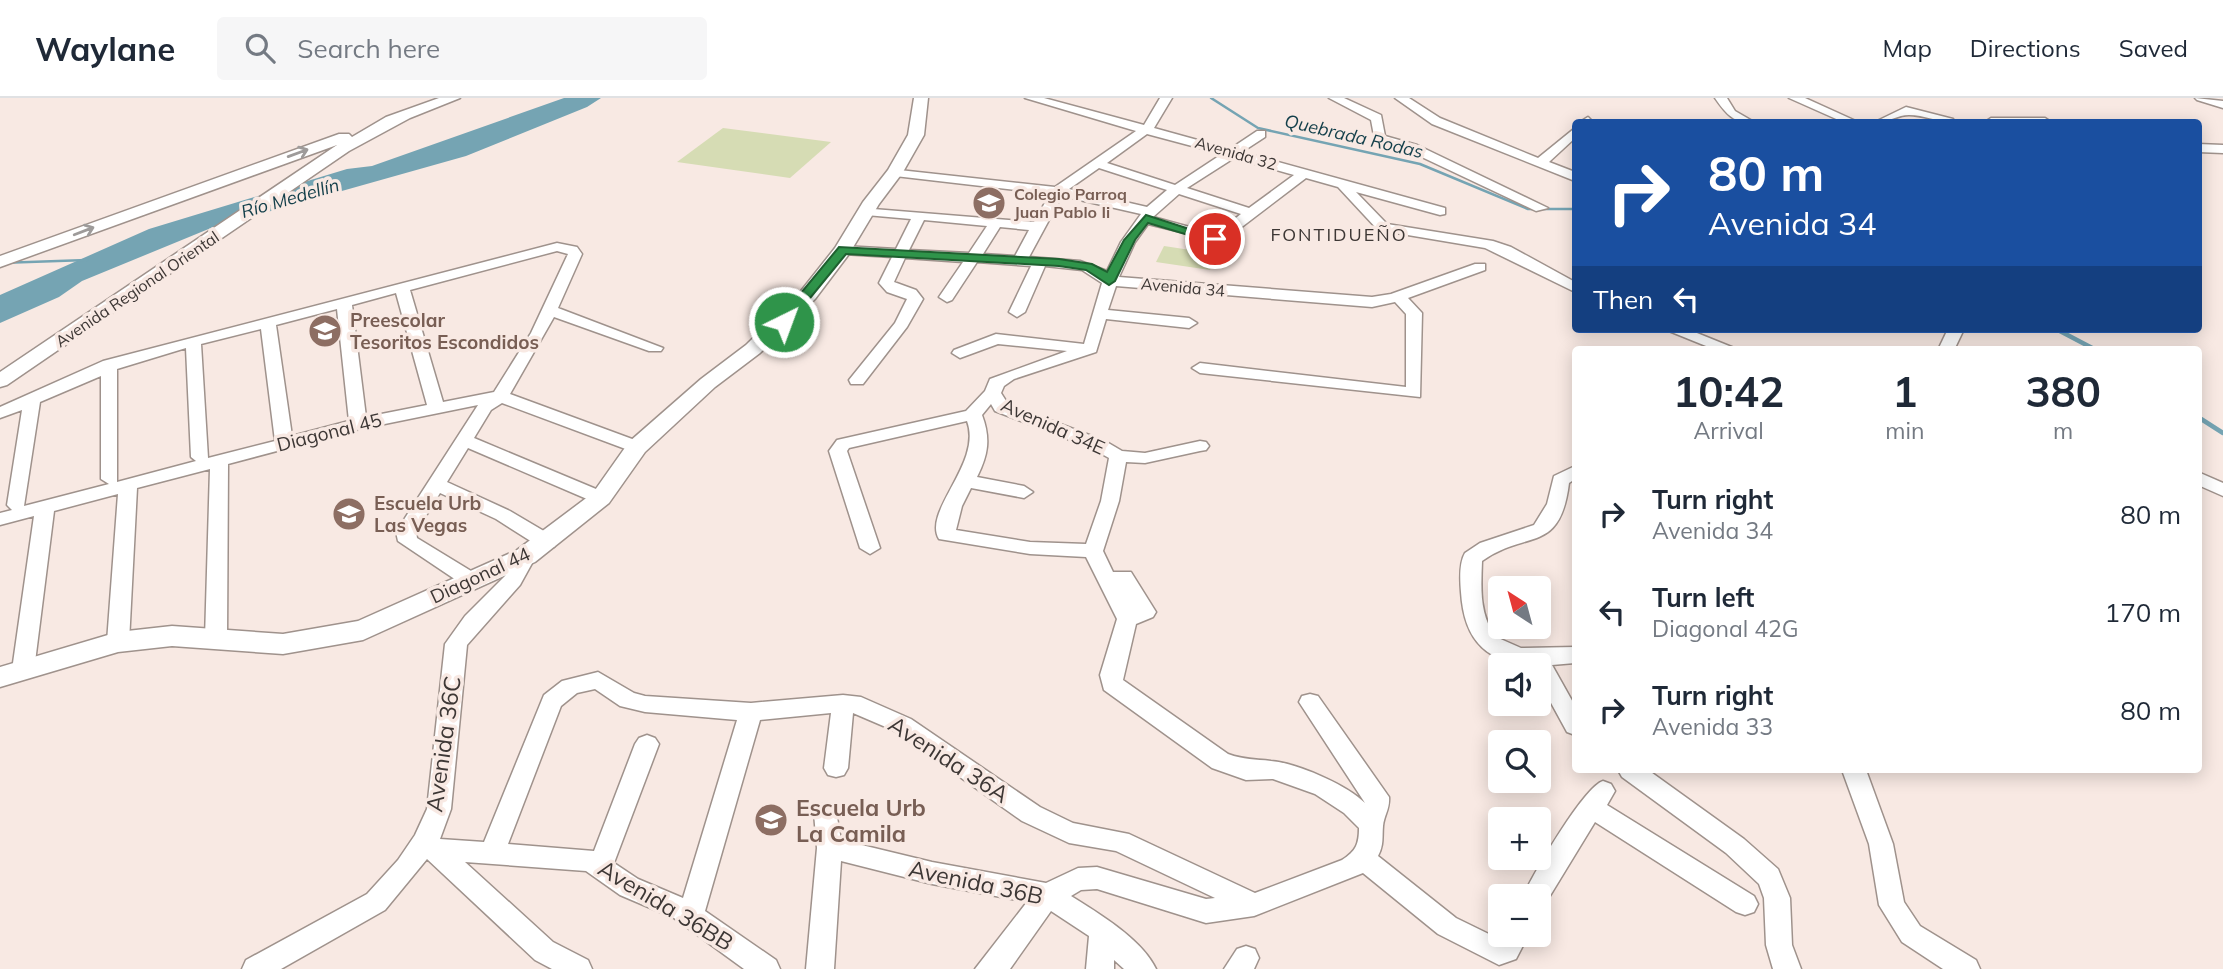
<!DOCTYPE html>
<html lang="en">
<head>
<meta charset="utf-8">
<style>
	:root { --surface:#fff; --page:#f6f6f7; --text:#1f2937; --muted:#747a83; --line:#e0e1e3 }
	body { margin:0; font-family:Mulish,sans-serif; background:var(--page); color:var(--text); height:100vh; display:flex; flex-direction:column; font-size:26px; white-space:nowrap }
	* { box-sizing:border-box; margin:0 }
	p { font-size:23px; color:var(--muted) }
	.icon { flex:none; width:38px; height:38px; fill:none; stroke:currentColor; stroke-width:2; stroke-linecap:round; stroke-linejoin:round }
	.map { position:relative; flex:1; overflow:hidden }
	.details { position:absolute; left:1572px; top:248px; width:630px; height:427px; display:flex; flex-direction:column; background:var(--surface); border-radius:7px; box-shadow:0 4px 18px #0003 }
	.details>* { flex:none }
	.hud { position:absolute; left:1572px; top:21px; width:630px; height:214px; border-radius:7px; box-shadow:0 4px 18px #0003; background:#1a4fa0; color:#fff; overflow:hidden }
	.needle { width:46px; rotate:324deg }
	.tools { position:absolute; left:1488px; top:478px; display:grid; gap:14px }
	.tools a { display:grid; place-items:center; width:63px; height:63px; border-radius:7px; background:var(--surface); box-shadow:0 4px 18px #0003; font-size:35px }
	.pin { position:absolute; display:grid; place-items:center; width:60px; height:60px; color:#fff; margin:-30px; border:4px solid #fff; border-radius:50%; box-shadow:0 2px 7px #0007 }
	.me { position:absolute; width:77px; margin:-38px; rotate:42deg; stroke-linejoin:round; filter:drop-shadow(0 0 5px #0008) }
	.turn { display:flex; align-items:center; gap:24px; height:147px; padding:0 21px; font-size:32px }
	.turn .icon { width:91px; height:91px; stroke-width:2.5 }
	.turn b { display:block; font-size:49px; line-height:60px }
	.then { display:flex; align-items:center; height:66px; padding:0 21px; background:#0003; gap:14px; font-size:26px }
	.eta { display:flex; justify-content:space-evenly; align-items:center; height:119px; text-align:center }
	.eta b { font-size:42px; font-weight:700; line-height:49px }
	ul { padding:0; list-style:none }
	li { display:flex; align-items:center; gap:21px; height:98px; padding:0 21px }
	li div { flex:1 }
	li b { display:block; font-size:26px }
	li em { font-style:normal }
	header { display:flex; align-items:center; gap:42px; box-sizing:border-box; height:98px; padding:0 35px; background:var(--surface); border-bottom:2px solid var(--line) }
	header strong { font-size:33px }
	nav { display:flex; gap:38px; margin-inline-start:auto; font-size:24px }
	.search { width:490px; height:63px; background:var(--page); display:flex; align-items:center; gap:18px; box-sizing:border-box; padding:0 24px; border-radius:7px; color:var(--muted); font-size:26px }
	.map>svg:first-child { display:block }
</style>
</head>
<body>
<header>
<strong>Waylane</strong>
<div class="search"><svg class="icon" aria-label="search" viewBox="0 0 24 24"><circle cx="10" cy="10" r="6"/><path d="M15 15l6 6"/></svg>Search here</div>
<nav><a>Map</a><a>Directions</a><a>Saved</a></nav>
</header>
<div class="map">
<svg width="2223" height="871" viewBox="0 0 2223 871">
	<rect width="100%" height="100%" fill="#f8e9e3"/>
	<g fill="#d6dcb4">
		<path d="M723,30L831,44L790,80L677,64Z"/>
		<path d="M1164,148L1217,156L1210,172L1156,164Z"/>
	</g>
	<path fill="#75a4b3" d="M564,0H601L587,9L466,58L211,130L82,183L59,199L0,225V197L149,131L347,71L372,68Z"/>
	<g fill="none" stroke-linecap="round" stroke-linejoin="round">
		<g stroke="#75a4b3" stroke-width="2.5">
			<path d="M1211,0L1258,30L1420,66L1528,111H1575"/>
			<path d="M0,165L87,162"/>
		</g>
		<g stroke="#75a4b3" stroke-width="4.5">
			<path d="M2056,231L2096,252"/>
			<path d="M2198,319L2223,335"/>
		</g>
		<defs>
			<g id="minor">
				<path d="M1025,0H1044L1144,27L1160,0H1172L1154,30L1230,51L1257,33H1265V39L1242,54L1445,110V116L1440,117L1356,94L1387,126L1493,143L1511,149L1575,184V194L1485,150L1378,132L1338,89L1306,80L1222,144L1148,126L1135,144L1119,179L1372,199L1391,196L1475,166H1485V172L1408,200L1422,215L1420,299L1200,275L1192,270L1200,265L1406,289V216L1395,204L1372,209L1116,188L1108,212L1189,220L1197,225L1189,230L1106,221L1096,254L1014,281L1004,288L1001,295L1008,306L1105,343L1122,353L1145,355L1200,343L1206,344L1209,348L1206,352L1200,353L1145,365L1126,364L1119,403L1103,453L1113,474H1131L1156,514L1153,519L1136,526L1123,582L1228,656C1244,662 1255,661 1271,663C1297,665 1347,687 1365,705L1299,604L1302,598L1310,596L1318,598L1389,699C1390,711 1384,717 1383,728C1382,739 1384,747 1378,758L1456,820L1499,841L1502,836H1529L1516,861L1499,867L1438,836L1363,775L1254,818L1206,825L1097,791L1081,792L1071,798C1098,815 1142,841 1156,871H1124L1114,862V871H1086L1089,838L1051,813L1010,871H975L1027,804L932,786L841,763L834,871H806L817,750L814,715L817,708L826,705L835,708L841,742L932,764L1046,785L1078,770L1097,769L1206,801L1215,800L1116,753L1069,745L1022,723L895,633L853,615L848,670L844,677L836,679L828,677L824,670L831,615L760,622L705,813L776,862L780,871H744L674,820L620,797L586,773L465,764L553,844L588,862L592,871H552L535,862L427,761L385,812L281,871H242L246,862L367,796L398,762L415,737L427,711L445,546L465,518L505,478L519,453L526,451L536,458L520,487L467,547L451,711L440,741L484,744L544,597L562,583L598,574L634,595L645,598L751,605L843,597L861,599L911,621L1040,709L1073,725L1129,736L1255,795L1342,762C1356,753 1359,746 1359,730L1344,715L1315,696L1273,681L1246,682L1212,670L1104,592L1100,577L1117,521L1086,459L1030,456L939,441C922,413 983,365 967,323L849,350L847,353L880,450L870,456L860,450L829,353L837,342L966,313L985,293L990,281L1067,253L998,246L960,260L952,255L954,252L996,236L1084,246L1102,185L1082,172L1045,168L1025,214L1017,219L1009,214L1031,168L977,164L952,202L947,204L939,199L963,164L905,160L894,184L916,192L923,201L907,229L863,286H851L849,282L895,225L907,201L887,194L879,185L892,159L843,156L836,152L843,148L896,151L911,121L866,117L861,116V110L1034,124L1050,96L895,78L889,74L890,71L1055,89L1136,33ZM1147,36L1222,56L1175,87L1107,65ZM1234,60L1294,77L1249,110L1187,90ZM1099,70L1167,92L1147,109L1069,91ZM1179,96L1241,116L1215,136L1153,119ZM1062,98L1141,116L1121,144L1107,173L1080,163L1029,159ZM924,122L987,128L969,155L909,152ZM1000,129L1029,132L1015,158L983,156ZM991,306L995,313L1093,351L1109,360L1101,403L1086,446L1030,444L956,432L962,408L971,390L1024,400L1033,394L1024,388L977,379C988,357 991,341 982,317ZM595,591L620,608L645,614L737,622L683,800L638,781L614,765L659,646L655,640L647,637L639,640L635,646L594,753L508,746L561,608L577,595Z"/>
				<path d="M1329,0H1344L1381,17L1385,38L1417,47L1548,110L1536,113L1409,53L1375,43L1371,22Z"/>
				<path d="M1395,0H1409L1440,20L1538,60L1575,30V40L1549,64L1575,74V83L1432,26Z"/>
				<path d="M1715,0H1727L1735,13L1754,24C1734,26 1726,16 1715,0Z"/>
				<path d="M1789,0H1805L1858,24H1843Z"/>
				<path d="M2195,0L2223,3V10L2197,2Z"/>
				<path d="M1906,9L1953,21L1955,24C1939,25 1925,17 1909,17C1897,17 1888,25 1875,24Z"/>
				<path d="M1588,19L1593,24H1580Z"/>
				<path d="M1991,20H2045L2051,24H1985Z"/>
				<path d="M2198,46L2223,47V55L2198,54Z"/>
				<path d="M557,145L577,149L582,156L558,210L663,250L661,253H649L554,219L510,296L643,345L646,349L643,353H631L502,305L491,312L474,340L608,396L610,400L608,404H594L468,350L447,384L510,413L554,439L557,444L554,449H540L496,421L440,395L416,434L417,440L476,476L479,481L476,486H462L398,443L396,434L478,307L360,331L228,366L227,541L223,546H209L205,541L210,371L137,390L129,544L125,549H111L107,544L118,396L54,413L34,572L31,578H15L12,572L34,418L0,427V415L12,412L7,407L22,312L0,320V309L103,263ZM557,153L568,156L531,235L494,294L443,304L410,192ZM396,195L427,307L366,319L352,207ZM337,211L349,323L292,338L276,227ZM261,231L275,343L208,360L201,246ZM186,250L191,359L196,363L117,384V271ZM101,278V381L109,386L24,408L40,304Z"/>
				<path d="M1664,231H1687L1739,252H1716Z"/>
				<path d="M1948,231H1964L1954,252H1938Z"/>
				<path d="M1575,368V381L1569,385C1560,457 1527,431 1482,463C1481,490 1479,517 1496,539L1521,550L1575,549V565L1552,567L1575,608V637L1567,634L1538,581V567C1488,567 1464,544 1461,494C1460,482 1459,465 1465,455L1480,445L1534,427L1547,406L1554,378Z"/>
				<path d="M2198,374L2223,385V398L2198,387Z"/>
				<path d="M1618,672H1648L1744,741L1778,771L1790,800L1792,847L1801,871H1773L1766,847L1764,800L1759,786L1726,755L1622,679Z"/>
				<path d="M1842,672H1866L1893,746L1904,804L1920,828L1976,862L1980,871H1943L1902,844L1879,807L1869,746Z"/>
				<path d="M1603,683L1611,686L1615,693L1607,707L1754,798L1758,806L1754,814L1745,817L1736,814L1595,724L1545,806L1538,808V798H1523C1534,775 1583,690 1603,683Z"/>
				<path d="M1246,848L1255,851L1259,860L1254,871H1224L1237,851Z"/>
			</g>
			<g id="major">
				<path d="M439,0H460L410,20L349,53L7,287L0,289V274L337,47L0,169V158L339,36H349L352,39L386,19Z"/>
				<path d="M914,0H928L924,37L903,74L879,106L849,156L815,201L760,255L715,289L645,354L609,405L535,464L363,542L283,556L172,548L118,554L0,589V569L118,534L172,528L283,536L358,523L517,452L593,395L629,344L701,281L746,247L801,193L835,150L863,104L888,72L908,37Z"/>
			</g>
		</defs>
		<use href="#minor" stroke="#9f928c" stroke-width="3"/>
		<use href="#major" stroke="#9f928c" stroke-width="3"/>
		<use href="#minor" fill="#fff" fill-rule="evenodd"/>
		<use href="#major" fill="#fff" fill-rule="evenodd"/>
	</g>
	<defs><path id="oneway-shaft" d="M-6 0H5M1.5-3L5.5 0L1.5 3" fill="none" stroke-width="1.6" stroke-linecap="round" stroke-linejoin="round" transform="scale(1.75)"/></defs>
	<g stroke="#9e9b9a">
		<use href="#oneway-shaft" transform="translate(298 55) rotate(-20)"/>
		<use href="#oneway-shaft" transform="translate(84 133) rotate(-21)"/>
	</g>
	<path fill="#2f944a" stroke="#1f6030" stroke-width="2" d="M1146,117L1220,141L1215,145L1148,125L1135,142L1115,183L1109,187L1086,172L1059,168L846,156L788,227L777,224L839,149L1059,161L1092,166L1107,174L1124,142Z"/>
	<defs>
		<symbol id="school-disc" viewBox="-11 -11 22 22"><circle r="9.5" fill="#8d6e63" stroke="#f8e9e3"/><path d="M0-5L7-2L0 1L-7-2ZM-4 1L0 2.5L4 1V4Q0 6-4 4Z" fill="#fff"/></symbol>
	</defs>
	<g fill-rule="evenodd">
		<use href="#school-disc" x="970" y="86" width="38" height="38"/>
		<use href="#school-disc" x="306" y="214" width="38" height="38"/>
		<use href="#school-disc" x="330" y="397" width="38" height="38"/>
		<use href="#school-disc" x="752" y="703" width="38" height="38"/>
	</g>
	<g text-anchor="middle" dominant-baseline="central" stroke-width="7" stroke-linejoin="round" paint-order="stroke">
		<g font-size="16" fill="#3d3735" stroke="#f8e9e3">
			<text transform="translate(1236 55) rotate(16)">Avenida 32</text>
			<text transform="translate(1183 189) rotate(5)">Avenida 34</text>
			<text transform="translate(137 191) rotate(-34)">Avenida Regional Oriental</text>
		</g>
		<g font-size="16" font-weight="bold" fill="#785e54" stroke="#f8e9e3" text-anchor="start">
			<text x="1014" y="96">Colegio Parroq<tspan x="1014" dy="18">Juan Pablo Ii</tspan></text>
		</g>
		<g font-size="18" font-style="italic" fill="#133f4a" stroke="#f8e9e3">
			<text transform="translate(1354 38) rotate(13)">Quebrada Rodas</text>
			<text transform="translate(290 100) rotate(-16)">Río Medellín</text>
		</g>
		<g font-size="18" letter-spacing="2" fill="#3d3735" stroke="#f8e9e3">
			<text x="1339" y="136">FONTIDUEÑO</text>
		</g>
		<g font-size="19" font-weight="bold" fill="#785e54" stroke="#f8e9e3" text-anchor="start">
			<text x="350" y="222">Preescolar<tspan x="350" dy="22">Tesoritos Escondidos</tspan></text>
			<text x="374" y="405">Escuela Urb<tspan x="374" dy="22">Las Vegas</tspan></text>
		</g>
		<g font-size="19" fill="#3d3735" stroke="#f8e9e3">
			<text transform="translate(1053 328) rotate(24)">Avenida 34E</text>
			<text transform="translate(329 334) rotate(-14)">Diagonal 45</text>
			<text transform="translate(480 477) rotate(-25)">Diagonal 44</text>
		</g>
		<g font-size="23" fill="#3d3735" stroke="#f8e9e3">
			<text transform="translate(443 646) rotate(-82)">Avenida 36C</text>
			<text transform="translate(949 661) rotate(33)">Avenida 36A</text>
			<text transform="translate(976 784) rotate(12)">Avenida 36B</text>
			<text transform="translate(666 807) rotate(31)">Avenida 36BB</text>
		</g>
		<g font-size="23" font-weight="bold" fill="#785e54" stroke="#f8e9e3" text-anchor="start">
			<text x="796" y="709">Escuela Urb<tspan x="796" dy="26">La Camila</tspan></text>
		</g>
	</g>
</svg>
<div class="tools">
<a><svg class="needle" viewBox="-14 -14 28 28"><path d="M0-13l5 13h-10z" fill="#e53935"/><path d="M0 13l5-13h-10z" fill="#747a83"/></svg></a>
<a><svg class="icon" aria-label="sound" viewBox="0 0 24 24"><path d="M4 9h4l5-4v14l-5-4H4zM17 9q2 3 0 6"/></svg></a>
<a><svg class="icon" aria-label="search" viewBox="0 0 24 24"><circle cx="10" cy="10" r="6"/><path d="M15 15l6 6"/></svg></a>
<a>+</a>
<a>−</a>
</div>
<div class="pin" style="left:1215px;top:141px;background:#d93025"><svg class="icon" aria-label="arrive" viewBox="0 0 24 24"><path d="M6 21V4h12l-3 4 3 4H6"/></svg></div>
<svg class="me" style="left:784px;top:224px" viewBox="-20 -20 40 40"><circle r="17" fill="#2f944a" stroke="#fff" stroke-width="3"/><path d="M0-11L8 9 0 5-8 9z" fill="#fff"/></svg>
<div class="hud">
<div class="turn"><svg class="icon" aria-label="right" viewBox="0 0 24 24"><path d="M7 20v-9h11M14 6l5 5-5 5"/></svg><div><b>80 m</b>Avenida 34</div></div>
<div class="then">Then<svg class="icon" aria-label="left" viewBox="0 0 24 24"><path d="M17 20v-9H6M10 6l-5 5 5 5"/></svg></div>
</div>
<section class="details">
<div class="eta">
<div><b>10:42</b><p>Arrival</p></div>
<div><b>1</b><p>min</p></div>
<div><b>380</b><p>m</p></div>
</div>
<ul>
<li><svg class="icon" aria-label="right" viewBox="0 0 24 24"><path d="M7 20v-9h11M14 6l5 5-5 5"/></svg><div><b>Turn right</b><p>Avenida 34</p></div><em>80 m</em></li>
<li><svg class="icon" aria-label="left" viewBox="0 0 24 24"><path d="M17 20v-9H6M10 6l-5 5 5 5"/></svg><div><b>Turn left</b><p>Diagonal 42G</p></div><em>170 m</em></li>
<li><svg class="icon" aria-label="right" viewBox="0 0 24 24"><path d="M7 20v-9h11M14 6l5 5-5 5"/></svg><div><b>Turn right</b><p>Avenida 33</p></div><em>80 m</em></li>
</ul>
</section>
</div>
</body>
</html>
